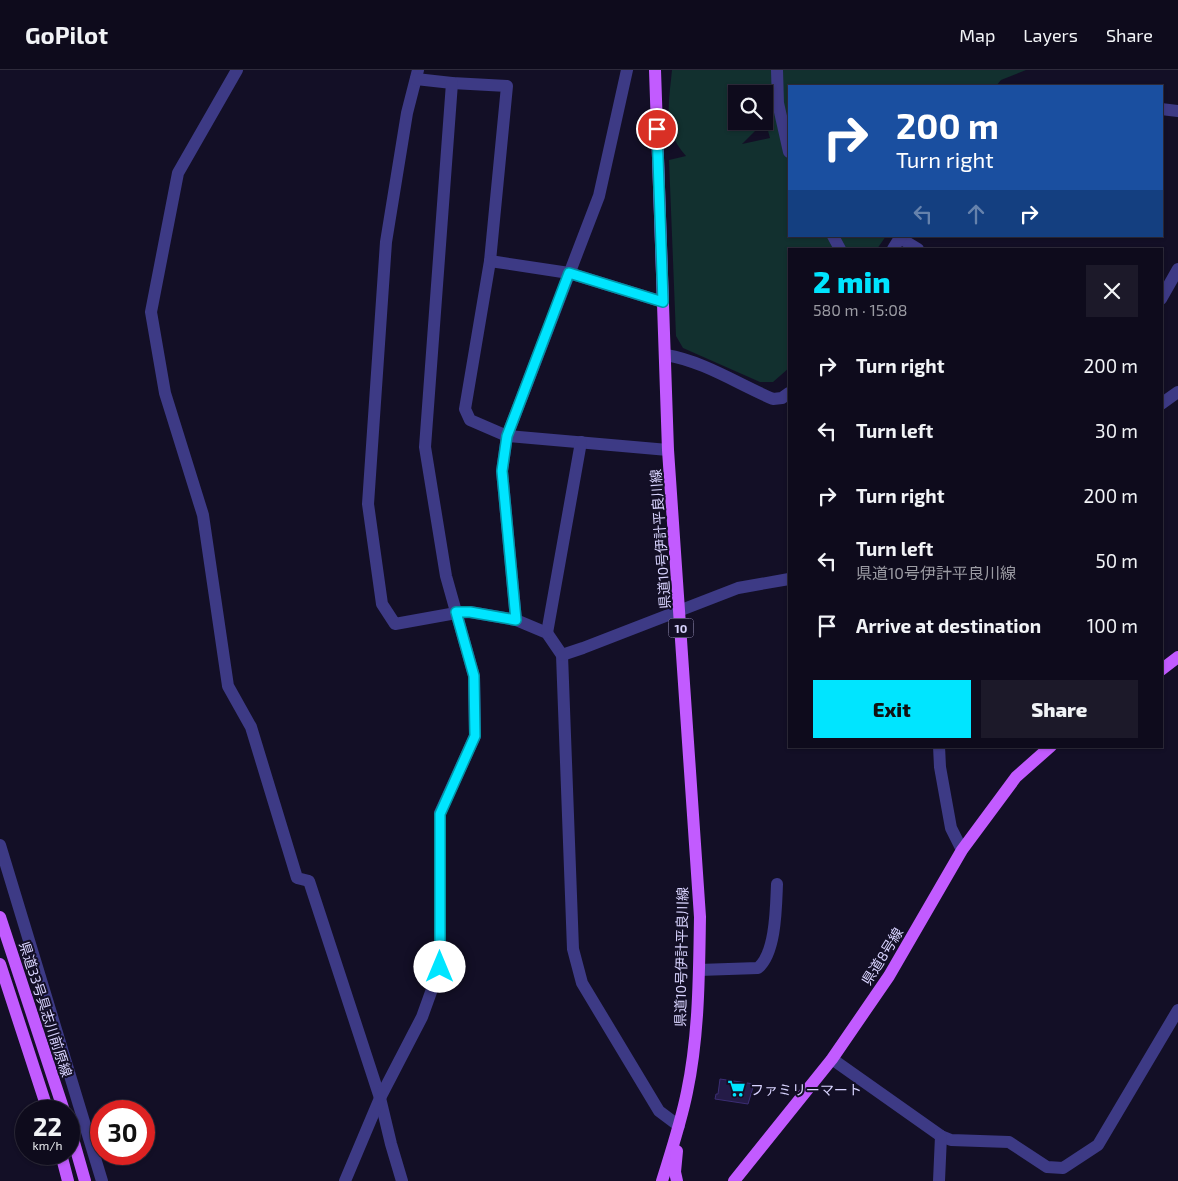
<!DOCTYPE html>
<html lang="en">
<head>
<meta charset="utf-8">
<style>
	:root { --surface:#0e0b1c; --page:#1c1929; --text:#f1f3f6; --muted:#9b9ba3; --line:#2e2b3b; --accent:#00e5ff }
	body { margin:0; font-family:"Exo 2","Noto Sans JP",sans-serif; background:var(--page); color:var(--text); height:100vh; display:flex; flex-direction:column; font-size:19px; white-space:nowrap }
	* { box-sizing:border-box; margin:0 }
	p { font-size:16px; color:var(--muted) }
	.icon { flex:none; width:28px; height:28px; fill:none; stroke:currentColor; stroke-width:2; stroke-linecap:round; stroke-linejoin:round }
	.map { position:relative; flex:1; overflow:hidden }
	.side { position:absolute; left:788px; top:178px; width:375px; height:500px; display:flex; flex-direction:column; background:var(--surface); border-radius:0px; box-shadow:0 1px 4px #0004,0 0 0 1px var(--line) }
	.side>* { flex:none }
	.hud { position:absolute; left:788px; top:15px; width:375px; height:152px; border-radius:0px; box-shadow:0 1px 4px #0004,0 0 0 1px var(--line); background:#1a4fa0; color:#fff; overflow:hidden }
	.fabs { position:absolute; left:728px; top:15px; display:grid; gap:10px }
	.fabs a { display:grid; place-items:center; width:45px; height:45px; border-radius:0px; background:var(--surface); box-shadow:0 1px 4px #0004,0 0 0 1px var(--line); font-size:25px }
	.speed { position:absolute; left:15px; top:1030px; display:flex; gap:10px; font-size:25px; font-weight:700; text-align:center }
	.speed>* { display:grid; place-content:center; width:65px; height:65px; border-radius:50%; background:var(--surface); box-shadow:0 1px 4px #0004,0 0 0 1px var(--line); line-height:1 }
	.speed small { font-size:12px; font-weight:400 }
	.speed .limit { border:8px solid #d22; background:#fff; color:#111 }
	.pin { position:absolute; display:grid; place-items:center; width:42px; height:42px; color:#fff; margin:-21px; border:2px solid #fff; border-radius:50%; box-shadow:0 1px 5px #0007 }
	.me { position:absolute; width:55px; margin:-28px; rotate:0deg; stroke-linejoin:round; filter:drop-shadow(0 0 4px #0008) }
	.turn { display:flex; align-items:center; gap:18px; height:105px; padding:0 25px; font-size:22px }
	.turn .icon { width:65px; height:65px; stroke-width:2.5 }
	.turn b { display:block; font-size:35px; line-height:42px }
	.lanes { display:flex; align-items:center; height:48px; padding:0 25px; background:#0003; justify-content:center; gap:25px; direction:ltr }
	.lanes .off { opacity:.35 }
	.round { display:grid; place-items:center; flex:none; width:52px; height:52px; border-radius:0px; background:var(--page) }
	.headline { display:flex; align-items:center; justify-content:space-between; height:85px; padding:0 25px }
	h1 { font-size:30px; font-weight:800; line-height:38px; color:var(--accent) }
	.cta { display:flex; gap:10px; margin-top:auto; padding:10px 25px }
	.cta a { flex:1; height:58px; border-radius:0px; background:var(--accent); color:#111; font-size:20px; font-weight:800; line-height:58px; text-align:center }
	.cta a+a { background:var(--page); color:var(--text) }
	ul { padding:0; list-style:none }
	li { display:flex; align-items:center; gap:15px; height:65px; padding:0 25px }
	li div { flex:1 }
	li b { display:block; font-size:19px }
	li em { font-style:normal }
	header { display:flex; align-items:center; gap:30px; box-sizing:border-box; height:70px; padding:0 25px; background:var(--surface); border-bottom:1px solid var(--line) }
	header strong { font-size:24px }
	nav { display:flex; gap:28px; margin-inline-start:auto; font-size:18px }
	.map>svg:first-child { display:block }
</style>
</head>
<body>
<header>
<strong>GoPilot</strong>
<nav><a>Map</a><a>Layers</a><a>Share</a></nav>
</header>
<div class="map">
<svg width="1178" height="1111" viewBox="0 0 1178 1111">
	<rect width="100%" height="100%" fill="#130f26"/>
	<path fill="#12302f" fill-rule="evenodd" d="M672,0H1026L1001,10L996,16H789V166H886L877,179H789V298L773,312H760L683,278L676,266L669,90L686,86C662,60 669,32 672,0ZM736,24H764V46L770,68L742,74L761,55L762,51H736Z"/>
	<path fill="#241b47" stroke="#3b2d73" d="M720,1009L754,1014L748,1034L715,1029L716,1024H718Z"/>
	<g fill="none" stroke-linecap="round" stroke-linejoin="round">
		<g stroke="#3d3a85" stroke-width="12">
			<path d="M237,0L178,103L151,242L165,323L203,445L228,616L251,657L297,808L309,811L380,1028L391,1074L402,1111"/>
			<path d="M418,0L407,43L386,172L368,434L382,534L395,554L456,543L470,542L516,550L547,563L562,585L573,879L582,913L659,1041L679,1056"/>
			<path d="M777,0L778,33L789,82"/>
			<path d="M416,9L452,13L507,16L490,191L465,339L470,350L507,366L668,380"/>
			<path d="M1161,39L1178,41"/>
			<path d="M833,166L840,179"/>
			<path d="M900,168L918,179"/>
			<path d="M893,179L901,166"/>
			<path d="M490,191L569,203L663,232"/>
			<path d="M1161,229L1178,199"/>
			<path d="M666,285C703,291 738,314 773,329L782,328L789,323"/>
			<path d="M1161,334L1178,322"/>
			<path d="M516,550L502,401L507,366L599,126L627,0"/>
			<path d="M547,563L581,372"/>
			<path d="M562,585L583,578L738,518L789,509"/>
			<path d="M939,676L940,697L951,758L962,780"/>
			<path d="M0,775L102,1111"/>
			<path d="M699,900L758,898C776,883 776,837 777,814"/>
			<path d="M832,989L941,1066L951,1070L1009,1072L1047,1097L1063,1098L1098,1075L1178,940"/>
			<path d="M345,1111L380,1028L422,947L440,897V743L475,666L474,606L446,506L425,377L452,13"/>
			<path d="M939,1111L941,1066"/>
		</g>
		<g stroke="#c25bff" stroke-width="12">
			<path d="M655,0L668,380L700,847C699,905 699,965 687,1022C681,1052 671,1082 662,1111"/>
			<path d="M1161,600L1178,587"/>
			<path d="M0,847L64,1041"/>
			<path d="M0,894L48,1041"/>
			<path d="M69,1055L85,1111"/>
			<path d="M677,1081L675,1102L677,1111"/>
			<path d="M61,1084L68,1111"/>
			<path d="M734,1111L832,989L889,906L962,780L1016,707L1051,676"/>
		</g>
	</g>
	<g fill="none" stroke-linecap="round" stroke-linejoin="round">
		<defs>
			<path id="route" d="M440,897V744L475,666L474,606L456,542H470L516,550L502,401L507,366L569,203L663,232L657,59"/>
		</defs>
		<use href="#route" stroke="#0095a6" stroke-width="12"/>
		<use href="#route" stroke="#00e5ff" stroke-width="9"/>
	</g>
	<defs>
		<symbol id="supermarket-bare" viewBox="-9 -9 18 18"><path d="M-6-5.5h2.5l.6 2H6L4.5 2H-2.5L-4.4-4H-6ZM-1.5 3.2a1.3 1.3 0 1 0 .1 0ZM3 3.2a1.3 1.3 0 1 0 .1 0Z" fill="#00e5ff" stroke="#130f26" stroke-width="2.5" paint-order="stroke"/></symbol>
	</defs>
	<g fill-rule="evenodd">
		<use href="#supermarket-bare" x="724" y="1006" width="25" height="25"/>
	</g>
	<g text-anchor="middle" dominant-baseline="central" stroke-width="4" stroke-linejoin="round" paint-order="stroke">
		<rect fill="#130f26" stroke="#9e99be" stroke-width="1" x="668.5" y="548.5" width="25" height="19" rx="4"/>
		<g font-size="12" font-weight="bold" fill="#d9d4ff">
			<text x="681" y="558">10</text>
		</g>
		<g font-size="14" fill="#d9d4ff" stroke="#130f26">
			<text transform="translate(660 469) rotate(-94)">県道10号伊計平良川線</text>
			<text transform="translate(882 886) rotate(-58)">県道8号線</text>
			<text transform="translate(681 887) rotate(-89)">県道10号伊計平良川線</text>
			<text transform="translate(46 939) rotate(72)">県道33号具志川前原線</text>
		</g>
		<g font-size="14" fill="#d9d4ff" stroke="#130f26" text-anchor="start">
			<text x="750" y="1019">ファミリーマート</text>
		</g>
	</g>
</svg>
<div class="fabs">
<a><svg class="icon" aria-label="search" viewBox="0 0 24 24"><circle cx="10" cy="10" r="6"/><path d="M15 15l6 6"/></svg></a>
</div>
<div class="speed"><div>22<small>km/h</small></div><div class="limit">30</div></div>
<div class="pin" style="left:657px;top:59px;background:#d93025"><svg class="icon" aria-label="arrive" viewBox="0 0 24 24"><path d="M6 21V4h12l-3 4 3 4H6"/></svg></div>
<svg class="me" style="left:440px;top:897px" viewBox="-20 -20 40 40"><circle r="19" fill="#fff"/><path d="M0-13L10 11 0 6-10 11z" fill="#00e5ff"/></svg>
<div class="hud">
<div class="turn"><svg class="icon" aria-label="right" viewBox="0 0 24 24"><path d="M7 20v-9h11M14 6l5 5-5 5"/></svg><div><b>200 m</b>Turn right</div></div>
<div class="lanes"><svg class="icon off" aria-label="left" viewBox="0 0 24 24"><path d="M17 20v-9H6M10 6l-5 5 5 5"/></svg><svg class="icon off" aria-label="ahead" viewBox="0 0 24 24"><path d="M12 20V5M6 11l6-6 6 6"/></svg><svg class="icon" aria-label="right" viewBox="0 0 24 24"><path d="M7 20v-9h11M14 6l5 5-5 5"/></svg></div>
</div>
<section class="side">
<div class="headline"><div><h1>2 min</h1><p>580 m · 15:08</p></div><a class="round"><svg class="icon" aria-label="close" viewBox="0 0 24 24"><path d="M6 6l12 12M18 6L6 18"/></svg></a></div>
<ul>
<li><svg class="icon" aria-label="right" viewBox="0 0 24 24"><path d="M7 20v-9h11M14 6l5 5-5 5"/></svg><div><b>Turn right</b></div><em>200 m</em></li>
<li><svg class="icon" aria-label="left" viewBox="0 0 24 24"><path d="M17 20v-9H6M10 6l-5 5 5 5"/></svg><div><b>Turn left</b></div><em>30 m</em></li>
<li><svg class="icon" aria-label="right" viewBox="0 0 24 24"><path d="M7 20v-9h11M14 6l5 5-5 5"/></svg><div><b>Turn right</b></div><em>200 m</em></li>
<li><svg class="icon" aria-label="left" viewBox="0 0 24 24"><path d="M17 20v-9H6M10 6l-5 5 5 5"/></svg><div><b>Turn left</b><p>県道10号伊計平良川線</p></div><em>50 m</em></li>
<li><svg class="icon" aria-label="arrive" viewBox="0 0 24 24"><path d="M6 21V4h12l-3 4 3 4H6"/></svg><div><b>Arrive at destination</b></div><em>100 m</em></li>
</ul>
<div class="cta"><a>Exit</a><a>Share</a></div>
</section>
</div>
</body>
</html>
